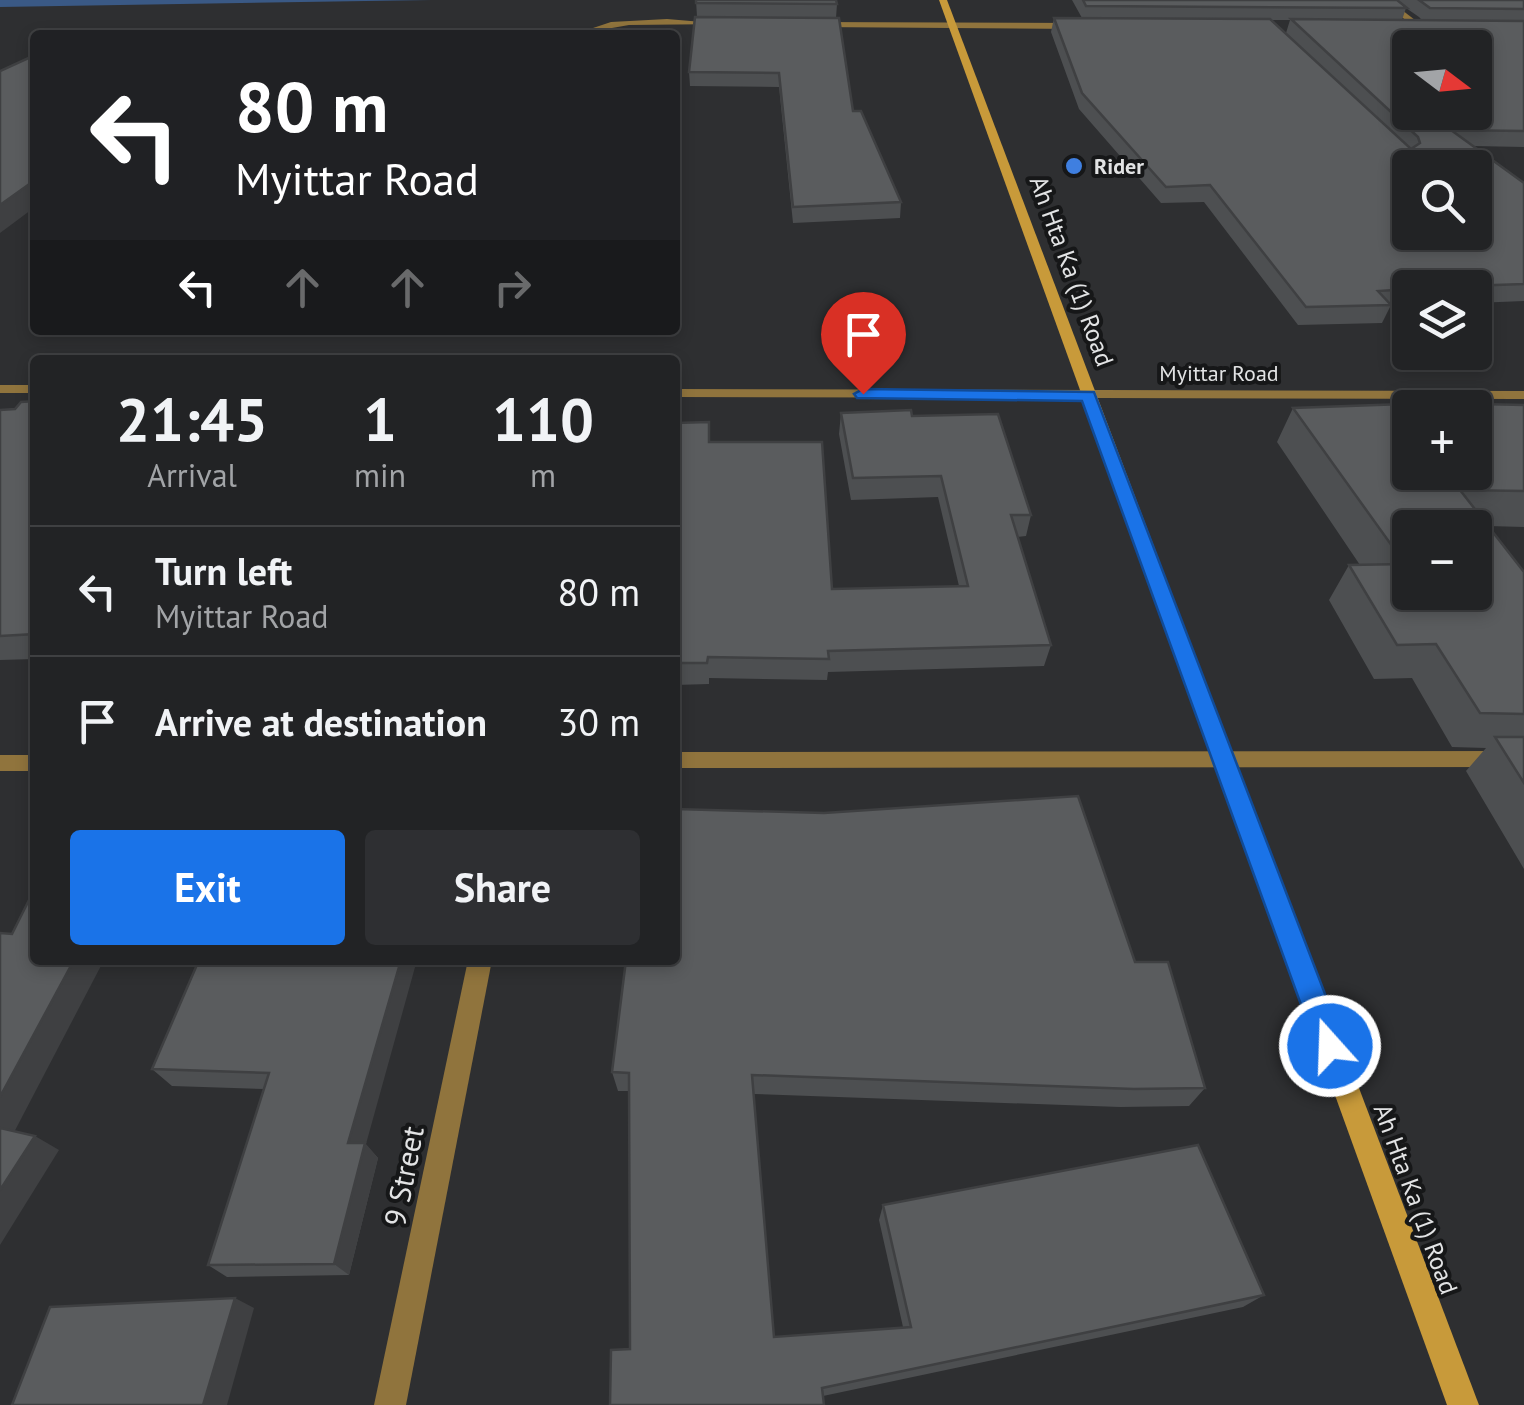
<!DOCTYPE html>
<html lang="en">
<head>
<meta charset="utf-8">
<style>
	:root { --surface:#222325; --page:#2e2f32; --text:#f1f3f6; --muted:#a2a4a7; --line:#3f4042; --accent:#1a73e8 }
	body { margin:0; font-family:"PT Sans",sans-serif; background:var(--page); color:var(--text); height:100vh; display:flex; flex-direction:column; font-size:38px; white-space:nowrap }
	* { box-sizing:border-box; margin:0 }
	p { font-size:32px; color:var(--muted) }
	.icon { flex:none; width:55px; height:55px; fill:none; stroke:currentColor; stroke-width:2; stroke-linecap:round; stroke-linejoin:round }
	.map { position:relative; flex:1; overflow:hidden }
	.panel { position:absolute; left:30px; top:355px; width:650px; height:610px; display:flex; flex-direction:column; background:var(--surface); border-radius:10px; box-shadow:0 5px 15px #0003,0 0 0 2px var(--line) }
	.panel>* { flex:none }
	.guide { position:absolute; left:30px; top:30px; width:650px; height:305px; border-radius:10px; box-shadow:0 5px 15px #0003,0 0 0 2px var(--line); background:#202124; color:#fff; overflow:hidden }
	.needle { width:65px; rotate:106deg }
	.controls { position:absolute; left:1392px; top:30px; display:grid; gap:20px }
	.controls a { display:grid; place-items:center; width:100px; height:100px; border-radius:10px; background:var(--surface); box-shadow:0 5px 15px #0003,0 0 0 2px var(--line); font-size:50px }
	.pin { position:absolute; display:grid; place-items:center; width:85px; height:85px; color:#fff; margin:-102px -42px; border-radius:50% 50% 50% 0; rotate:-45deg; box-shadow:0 0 10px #0007 }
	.pin .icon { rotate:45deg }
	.me { position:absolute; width:110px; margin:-55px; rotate:340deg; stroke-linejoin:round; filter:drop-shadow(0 0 8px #0008) }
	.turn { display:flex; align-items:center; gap:35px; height:210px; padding:0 40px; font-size:45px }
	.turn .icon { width:130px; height:130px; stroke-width:2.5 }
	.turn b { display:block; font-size:70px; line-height:85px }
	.lanes { display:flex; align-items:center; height:95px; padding:0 40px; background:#0003; justify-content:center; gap:50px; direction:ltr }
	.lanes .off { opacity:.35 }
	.eta { display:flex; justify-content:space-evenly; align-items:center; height:170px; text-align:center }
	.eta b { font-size:60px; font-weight:800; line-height:70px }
	.primary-button { display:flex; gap:20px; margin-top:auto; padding:20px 40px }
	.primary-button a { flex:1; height:115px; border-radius:10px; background:var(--accent); color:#fff; font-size:40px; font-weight:800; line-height:115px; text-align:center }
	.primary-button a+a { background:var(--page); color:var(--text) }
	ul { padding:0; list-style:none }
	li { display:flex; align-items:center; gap:30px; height:130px; padding:0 40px; border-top:2px solid var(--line) }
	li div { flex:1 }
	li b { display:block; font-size:38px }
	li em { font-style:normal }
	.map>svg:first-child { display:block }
</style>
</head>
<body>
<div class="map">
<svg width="1524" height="1405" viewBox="0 0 1524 1405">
	<rect width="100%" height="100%" fill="#2e2f31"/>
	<path fill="#3a5985" d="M0,0H431L0,7Z"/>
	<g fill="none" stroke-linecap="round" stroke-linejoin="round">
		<g fill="#90743d" fill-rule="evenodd">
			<path d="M1380,0H1389L1424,27L1417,29Z"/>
			<path d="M667,19L726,24L629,25L572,35L611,22Z"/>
			<path d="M813,22L1077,23L1081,26L1077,29L816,27Z"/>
			<rect x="0" y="385" width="35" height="8"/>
			<path d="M675,389L1524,391V399L675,397Z"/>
			<path d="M1524,751V767L675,768V752Z"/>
			<rect x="0" y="755" width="35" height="16"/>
			<path d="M468,960H492L406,1405H374Z"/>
		</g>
		<path fill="#c89a3a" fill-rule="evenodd" d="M939,0H947L1479,1405H1447Z"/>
	</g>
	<g fill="#4d4f51" fill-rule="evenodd">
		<path d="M696,0L837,4L836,18L853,111L901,202L900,218L793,223L779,87L690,86L689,72L697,17Z"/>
		<path d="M1072,0H1524V147L1473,146L1524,183V301L1475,303V288H1410V306L1390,307L1382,323L1298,325L1204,202L1161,203L1079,109L1051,32L1054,18H1082ZM1406,8L1419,17L1422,20H1402ZM1272,20H1290L1286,33L1308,54Z"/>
		<path d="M35,401V659L0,660V410L15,409Z"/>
		<path d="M1524,405V527L1488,526L1524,572V869L1466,771L1486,748L1452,747L1412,678L1374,679L1329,600L1349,565H1360L1277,442L1293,408Z"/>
		<path d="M841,413L912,416L1031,515L1026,536L1017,537L1051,645L1044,666L828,672L827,680L709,678V684L675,685V423L710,442L832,589L959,586L938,497L851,500L839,434Z"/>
		<path d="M199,960L378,1158L349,1275L227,1277L208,1265L264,1089L172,1086L152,1069Z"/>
		<path d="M1135,962L1205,1088L1189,1106L1120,1107L754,1094L774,1337L903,1327L879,1220L883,1205L1264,1295L1243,1307L823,1396L630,1349L629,1091H618L612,1072Z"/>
	</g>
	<g fill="#3f4042">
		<path d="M35,180V207L0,233V205Z"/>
		<path d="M74,960H104L10,1140L0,1134V1097Z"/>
		<path d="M401,960H417L366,1144L378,1158L349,1275L334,1264L348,1143Z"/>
		<path d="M35,1136L59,1150L0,1245V1190Z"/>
		<path d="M235,1298L254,1308L227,1405H203Z"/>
	</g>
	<g fill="#5a5c5e" stroke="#3f4042" stroke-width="2.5" fill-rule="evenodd">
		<path d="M696,0H836L837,4L696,3Z"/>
		<path d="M1083,0H1397L1407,8L1086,6Z"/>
		<path d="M1419,0H1524V9L1430,8Z"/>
		<path d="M695,17L839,18L853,111H861L901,202L793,207L779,73L689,72Z"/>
		<path d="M1054,18L1270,19L1411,149L1420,143L1418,137L1291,19L1524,21V131L1451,130L1524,183V284L1410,288V289L1378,291L1391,305L1306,307L1210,185L1166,187L1082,93ZM1410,48H1475V112H1410ZM1410,168H1475V232H1410Z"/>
		<path d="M35,55V180L0,205V71Z"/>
		<path d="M35,401V634L0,636V410L15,409L21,402Z"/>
		<path d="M1433,403L1524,405V491L1460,490L1524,572V714L1480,713L1436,644L1397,645L1349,565L1405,564L1293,408ZM1410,408H1475V472H1410ZM1410,528H1475V592H1410Z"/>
		<path d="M911,410L912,416L998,414L1031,515H1011L1051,645L828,651L829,659L708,657L707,663H675V423L709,422V442H822L832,589L968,586L941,476L853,478L841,413Z"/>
		<path d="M1495,737H1524V783Z"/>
		<path d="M1078,796L1135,962H1168L1205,1088L1134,1089L752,1075L774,1337L911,1327L883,1205L1198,1145L1264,1295L822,1388L824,1405H610L611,1350L630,1349L629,1073L612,1072L626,960H675V809L824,813Z"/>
		<path d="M35,888V960H74L0,1097V933L12,934Z"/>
		<path d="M199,960H401L348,1143H365L334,1264L208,1265L269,1073L152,1069Z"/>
		<path d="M0,1128L35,1136L0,1190Z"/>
		<path d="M235,1298L203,1405H12L50,1307Z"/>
	</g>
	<path fill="#1a73e8" stroke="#114b97" stroke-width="2.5" d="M863,389L1094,392L1345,1046L1341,1057L1330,1061L1320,1057L1316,1046L1082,401L857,398L854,394Z"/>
	<circle fill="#3f7fe0" stroke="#161718" stroke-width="4" cx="1074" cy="166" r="10"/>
	<g text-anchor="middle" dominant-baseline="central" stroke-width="8" stroke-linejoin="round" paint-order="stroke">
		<g font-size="22" font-weight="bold" fill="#e2e3e4" stroke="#161718" text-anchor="start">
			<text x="1094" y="166">Rider</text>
		</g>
		<g font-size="22" fill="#e2e3e4" stroke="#161718">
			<text x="1219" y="373">Myittar Road</text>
		</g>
		<g font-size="25" fill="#e2e3e4" stroke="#161718">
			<text transform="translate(1072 271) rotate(70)">Ah Hta Ka (1) Road</text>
			<text transform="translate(1416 1199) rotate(70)">Ah Hta Ka (1) Road</text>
		</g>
		<g font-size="30" fill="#e2e3e4" stroke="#161718">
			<text transform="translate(403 1176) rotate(-79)">9 Street</text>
		</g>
	</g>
</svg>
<div class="controls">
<a><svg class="needle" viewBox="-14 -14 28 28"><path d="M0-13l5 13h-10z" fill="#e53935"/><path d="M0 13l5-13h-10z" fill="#a2a4a7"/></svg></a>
<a><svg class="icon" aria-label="search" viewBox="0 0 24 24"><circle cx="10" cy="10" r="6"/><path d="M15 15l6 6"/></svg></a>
<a><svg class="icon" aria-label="layers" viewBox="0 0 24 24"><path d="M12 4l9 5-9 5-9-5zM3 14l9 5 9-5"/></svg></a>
<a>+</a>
<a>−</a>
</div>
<div class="pin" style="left:863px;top:394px;background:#d93025"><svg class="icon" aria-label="arrive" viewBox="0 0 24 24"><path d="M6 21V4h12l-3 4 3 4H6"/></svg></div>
<svg class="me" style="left:1330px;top:1046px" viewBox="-20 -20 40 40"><circle r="17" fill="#1a73e8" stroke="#fff" stroke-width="3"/><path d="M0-11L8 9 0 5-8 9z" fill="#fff"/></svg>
<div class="guide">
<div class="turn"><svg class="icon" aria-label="left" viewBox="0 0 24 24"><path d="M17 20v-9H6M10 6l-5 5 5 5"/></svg><div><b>80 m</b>Myittar Road</div></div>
<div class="lanes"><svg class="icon" aria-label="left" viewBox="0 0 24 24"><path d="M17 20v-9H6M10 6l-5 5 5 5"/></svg><svg class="icon off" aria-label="ahead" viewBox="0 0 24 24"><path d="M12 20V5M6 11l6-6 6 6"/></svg><svg class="icon off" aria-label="ahead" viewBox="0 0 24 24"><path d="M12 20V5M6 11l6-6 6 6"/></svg><svg class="icon off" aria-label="right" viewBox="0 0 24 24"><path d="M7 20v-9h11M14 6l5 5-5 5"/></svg></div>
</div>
<section class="panel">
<div class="eta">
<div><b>21:45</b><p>Arrival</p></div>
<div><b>1</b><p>min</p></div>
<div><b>110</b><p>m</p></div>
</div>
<ul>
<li><svg class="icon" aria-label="left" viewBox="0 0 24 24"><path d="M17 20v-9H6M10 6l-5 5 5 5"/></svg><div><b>Turn left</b><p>Myittar Road</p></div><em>80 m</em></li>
<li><svg class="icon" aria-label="arrive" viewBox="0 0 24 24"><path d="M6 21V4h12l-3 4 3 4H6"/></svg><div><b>Arrive at destination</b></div><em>30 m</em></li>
</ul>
<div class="primary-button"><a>Exit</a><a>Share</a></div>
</section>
</div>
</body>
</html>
